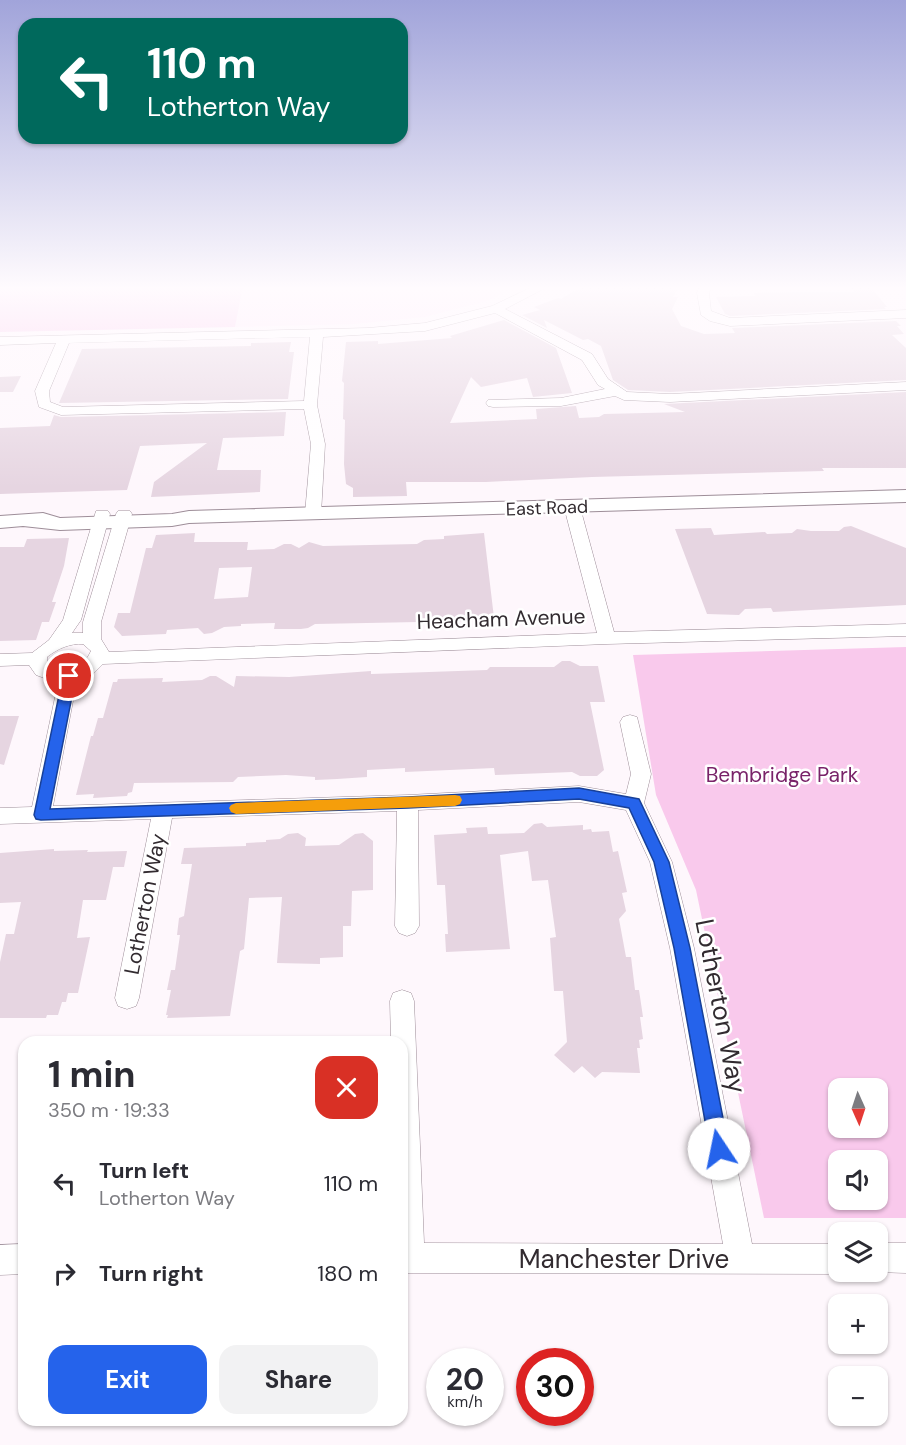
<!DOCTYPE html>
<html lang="en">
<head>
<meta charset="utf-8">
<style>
	:root { --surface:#fff; --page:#f2f2f3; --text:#2b2b33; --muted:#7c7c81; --accent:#2563eb }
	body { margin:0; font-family:"DM Sans",sans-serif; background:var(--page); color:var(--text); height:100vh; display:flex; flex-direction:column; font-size:22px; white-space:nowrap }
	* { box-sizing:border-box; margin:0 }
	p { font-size:20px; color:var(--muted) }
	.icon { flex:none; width:33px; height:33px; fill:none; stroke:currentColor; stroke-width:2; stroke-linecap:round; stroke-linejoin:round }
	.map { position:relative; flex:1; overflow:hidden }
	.drawer { position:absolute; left:18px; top:1036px; width:390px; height:390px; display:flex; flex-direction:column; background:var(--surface); border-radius:18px; box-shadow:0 2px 4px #0004 }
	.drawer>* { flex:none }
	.top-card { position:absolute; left:18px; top:18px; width:390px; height:126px; border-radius:18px; box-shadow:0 2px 4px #0004; background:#00695c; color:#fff; overflow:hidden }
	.needle { width:39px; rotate:177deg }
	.fabs { position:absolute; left:828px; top:1078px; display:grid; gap:12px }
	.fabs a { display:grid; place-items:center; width:60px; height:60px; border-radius:12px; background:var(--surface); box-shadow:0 2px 4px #0004; font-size:30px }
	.speed { position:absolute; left:426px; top:1348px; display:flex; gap:12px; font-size:30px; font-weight:700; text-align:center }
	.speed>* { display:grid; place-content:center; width:78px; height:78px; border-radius:50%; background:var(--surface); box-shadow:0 2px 4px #0004; line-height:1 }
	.speed small { font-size:15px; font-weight:400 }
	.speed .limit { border:9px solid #d22; background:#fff; color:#111 }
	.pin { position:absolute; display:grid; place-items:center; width:51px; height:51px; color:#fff; margin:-26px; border:3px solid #fff; border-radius:50%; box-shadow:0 2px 6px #0007 }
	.me { position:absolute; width:66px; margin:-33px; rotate:349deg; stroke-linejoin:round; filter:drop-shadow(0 0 4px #0008) }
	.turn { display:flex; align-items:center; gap:21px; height:126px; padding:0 30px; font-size:27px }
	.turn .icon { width:78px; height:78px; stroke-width:2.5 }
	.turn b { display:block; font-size:42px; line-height:51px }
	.round { display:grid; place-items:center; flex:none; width:63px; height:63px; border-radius:18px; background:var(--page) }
	.overview { display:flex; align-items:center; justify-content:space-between; height:102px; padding:0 30px }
	h1 { font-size:36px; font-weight:700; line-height:45px }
	.primary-button { display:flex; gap:12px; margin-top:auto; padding:12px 30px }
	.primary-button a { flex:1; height:69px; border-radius:18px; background:var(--accent); color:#fff; font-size:24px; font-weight:700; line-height:69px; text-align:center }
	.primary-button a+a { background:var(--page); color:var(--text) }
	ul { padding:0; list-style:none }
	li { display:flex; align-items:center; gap:18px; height:90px; padding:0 30px }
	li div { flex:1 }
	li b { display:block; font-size:22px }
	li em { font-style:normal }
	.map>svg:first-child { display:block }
</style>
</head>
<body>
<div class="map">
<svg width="906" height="1445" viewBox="0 0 906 1445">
	<rect width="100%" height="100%" fill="#fef7fc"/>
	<path fill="#feebf9" d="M243,286H519L487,301L425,317L355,324L235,327Z"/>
	<g fill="#f9c9ec" fill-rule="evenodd">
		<path d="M0,286H243L235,327L0,332Z"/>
		<path d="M906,647V1218H764L696,890L656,795L633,655ZM838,1089H878V1128H838ZM838,1161H878V1200H838Z"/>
	</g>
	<g fill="#e6d5e1" fill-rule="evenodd">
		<path d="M582,286H679L673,297H678L672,309L681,326L704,334L735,333L732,328L896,321L901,326H897L904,334L892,335L906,348V380L670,392L628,390L613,380L601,346L588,339L583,340L544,320L547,328L522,315L540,310L534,307L558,298L561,299Z"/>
		<path d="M849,286H870L887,307H884L886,309L730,316L725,314L716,297L755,296L754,293L792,292H854Z"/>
		<path d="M504,320L556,348L572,393L533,397L527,378L481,387L471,377L450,423L537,419L536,409L576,406L579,418L599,417L604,414L685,412L664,404L906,392V468H822L824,471L592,477L486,482H406L407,496L353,497V488L346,484L344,464L345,420L343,419L344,383L342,381L346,342L378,341V344L452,338L450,336Z"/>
		<path d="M291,342L289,352H294L288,399L59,403L82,349L251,346V343Z"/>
		<path d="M21,376L13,392H0V377Z"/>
		<path d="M286,412L284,436L223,438L217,470H261L260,492L151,497L154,482L207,443L140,446L127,490L0,494V428L50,426L54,415L61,417Z"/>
		<path d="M851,526L906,548V605L773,612L771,608L745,609L739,615L707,614L675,529L711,528L714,535L765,532L767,534L792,533L797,529L811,531H839L844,527Z"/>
		<path d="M195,533L194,542H248L247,550L274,549L284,544H291L299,548L309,542L323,546L417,544L424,540L444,539V536L484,533L494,618L469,619L470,621L315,624L308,628L301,629H274L275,623L241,624V626L224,627L212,633L204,634L198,628L167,630L166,634L122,636L114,627L118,613H130L146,548H152L156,535ZM252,567L248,597L214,599L219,568Z"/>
		<path d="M69,538L64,566L52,602H56L49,622H42L36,640L0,641V547H24L27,539Z"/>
		<path d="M562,661H570L580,666H598L605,702H590L604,770L597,776H580L572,772L495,775L494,768L405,772V768L367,770V777L337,779L315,780V777L286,775L238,777L233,782L134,783L132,792L128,793L127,796L93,798L94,794L76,795L91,736H93L98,718H103L113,682H117L118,679L163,678L162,682L202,680L210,676H216L234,687L236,676L289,677L371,671V674L487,670L490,667H554Z"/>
		<path d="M0,716H19L4,765L0,764Z"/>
		<path d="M542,823L547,827L583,825V830L591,829L592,832L609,831L613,852L618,851L627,892L622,893L626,911L619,919L626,957H631L635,990H639L643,1017H640L643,1039L639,1040L640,1048H637L640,1073L602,1072L595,1078L582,1066L574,1073L554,1055L567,1042L563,991H554L550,938L556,937L548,880L532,881L528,851L500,855L510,949L446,952L445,934H448L445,885H437L434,835L467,833L466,828L487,827L488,834L524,833L534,824Z"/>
		<path d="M298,833L306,838L305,846L339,845L355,834L363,833L373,841V890L352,891L351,926H343V957L320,958V964L277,963L282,897L249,898L244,949L240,951L230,1016L167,1018L168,1015H166L171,990H167L171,970H175L180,935H177L179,918L184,916L192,864H181L184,848L246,846V843L266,842V840L280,839L288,834Z"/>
		<path d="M54,849V851L88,850L87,852L127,851L124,867H113L106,900H83L77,938L90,937L78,993H68L66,1002H62L58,1015H47L46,1018H0V962L6,934H14L21,902L0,903V853Z"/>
	</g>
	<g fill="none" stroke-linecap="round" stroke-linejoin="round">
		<defs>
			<g id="minor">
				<path d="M534,286H549L505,309L592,354L608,379L627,392L670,394L906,382V390L670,402L624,400L615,396L561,406L493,407L488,406L486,403L488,400L561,398L605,389L598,385L582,360L495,313L425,331L323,337L317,405L325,444L321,514L313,519L305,514L311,444L304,409L61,415L39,407L35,391L56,343L0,345V337L368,328L425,323L492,306ZM310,337L304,401L63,407L50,402L49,391L69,343Z"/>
				<path d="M700,286H712L709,293L711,311L730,318L906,310V318L730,326L710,321L701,315L697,293Z"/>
				<path d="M572,502L580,507L614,632L906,624V636L607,644L103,664L92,675L77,680L53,806L408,795L579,786L626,794L631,774L620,722L623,717L630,715L637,717L651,774L644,803L672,862L694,948L752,1244H838V1272H842L838,1274L402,1273V1042H391L390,1001L393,993L402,990L411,993L414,1001L424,1243L723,1244L670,948L650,862L626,810L579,802L418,810L419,926L415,933L407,936L399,933L395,926L397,811L172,818L139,998L136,1006L127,1009L118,1006L115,998L151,819L0,824V808L32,807L58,683L36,675L29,665L0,666V654L32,653L49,640L63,620L96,511H108L110,514L81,620L72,633H83V622L116,514L118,511H130L132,514L101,622V639L109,652L597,633L564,507ZM83,644L91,651C85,665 73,670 59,671L47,663V657C57,649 70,643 83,644Z"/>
				<path d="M878,1243H906V1273L876,1272Z"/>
				<path d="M24,1244V1274L0,1275V1245Z"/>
			</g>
			<path id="tertiary" d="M906,490V502L189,523L172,526L60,530L23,526L0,528V516L43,513L60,518L172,514L189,511Z"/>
		</defs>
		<use href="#minor" stroke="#9e8e99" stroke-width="1"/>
		<use href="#tertiary" stroke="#9e8e99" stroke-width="2"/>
		<use href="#minor" fill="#fff" fill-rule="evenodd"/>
		<use href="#tertiary" fill="#fff" fill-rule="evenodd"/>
	</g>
	<linearGradient id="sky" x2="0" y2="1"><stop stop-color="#a1a4da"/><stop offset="0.59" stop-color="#fffbfe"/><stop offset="1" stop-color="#fffbfe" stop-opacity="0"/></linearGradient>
	<rect width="906" height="488" fill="url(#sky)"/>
	<path fill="#2563eb" stroke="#184099" stroke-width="1.5" d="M69,672L76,676L50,809L408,797L579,788L639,799L669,862L690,948L729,1149L726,1155L719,1158L712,1155L710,1149L674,948L654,862L629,808L579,799L408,808L41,820L36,819L34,815L63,676Z"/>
	<path fill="#f59e0b" d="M455,795L460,796L462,800L460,804L455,806L236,814L231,812L229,808L231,805L236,803Z"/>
	<g text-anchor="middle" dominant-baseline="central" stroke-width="5" stroke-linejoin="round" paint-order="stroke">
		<g font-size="18" fill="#322b30" stroke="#fff">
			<text transform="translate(547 508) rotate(-2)">East Road</text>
		</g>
		<g font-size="21" fill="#322b30" stroke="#fff">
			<text transform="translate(501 619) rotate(-2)">Heacham Avenue</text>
			<text transform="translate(145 904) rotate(-79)">Lotherton Way</text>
		</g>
		<g font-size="21" fill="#792369" stroke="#fff">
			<text x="782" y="775">Bembridge Park</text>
		</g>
		<g font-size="26" fill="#322b30" stroke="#fff">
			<text transform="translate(721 1006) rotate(79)">Lotherton Way</text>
			<text x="624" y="1259">Manchester Drive</text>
		</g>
	</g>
</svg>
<div class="fabs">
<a><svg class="needle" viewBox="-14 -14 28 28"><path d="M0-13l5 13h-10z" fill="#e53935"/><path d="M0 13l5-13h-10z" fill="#7c7c81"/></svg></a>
<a><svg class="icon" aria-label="sound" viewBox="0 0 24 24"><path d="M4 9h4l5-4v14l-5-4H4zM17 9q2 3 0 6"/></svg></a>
<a><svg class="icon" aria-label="layers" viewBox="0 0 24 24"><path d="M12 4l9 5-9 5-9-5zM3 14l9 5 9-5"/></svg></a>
<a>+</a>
<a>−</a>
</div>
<div class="speed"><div>20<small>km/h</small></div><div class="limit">30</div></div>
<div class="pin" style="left:69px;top:676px;background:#d93025"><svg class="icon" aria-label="arrive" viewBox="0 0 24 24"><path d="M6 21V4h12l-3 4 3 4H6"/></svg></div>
<svg class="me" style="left:719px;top:1149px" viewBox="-20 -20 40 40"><circle r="19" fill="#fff"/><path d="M0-13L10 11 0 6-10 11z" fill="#2563eb"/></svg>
<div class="top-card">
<div class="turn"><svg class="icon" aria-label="left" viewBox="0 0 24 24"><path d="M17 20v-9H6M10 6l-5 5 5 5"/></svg><div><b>110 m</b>Lotherton Way</div></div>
</div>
<section class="drawer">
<div class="overview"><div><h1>1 min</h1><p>350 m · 19:33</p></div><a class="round" style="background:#d93025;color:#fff"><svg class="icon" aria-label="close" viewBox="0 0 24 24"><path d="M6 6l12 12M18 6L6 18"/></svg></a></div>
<ul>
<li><svg class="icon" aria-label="left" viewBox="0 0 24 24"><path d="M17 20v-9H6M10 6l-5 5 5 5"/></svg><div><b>Turn left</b><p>Lotherton Way</p></div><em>110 m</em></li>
<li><svg class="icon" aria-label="right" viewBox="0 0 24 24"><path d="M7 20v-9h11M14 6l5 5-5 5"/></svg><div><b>Turn right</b></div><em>180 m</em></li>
</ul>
<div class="primary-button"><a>Exit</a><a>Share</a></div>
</section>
</div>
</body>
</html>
